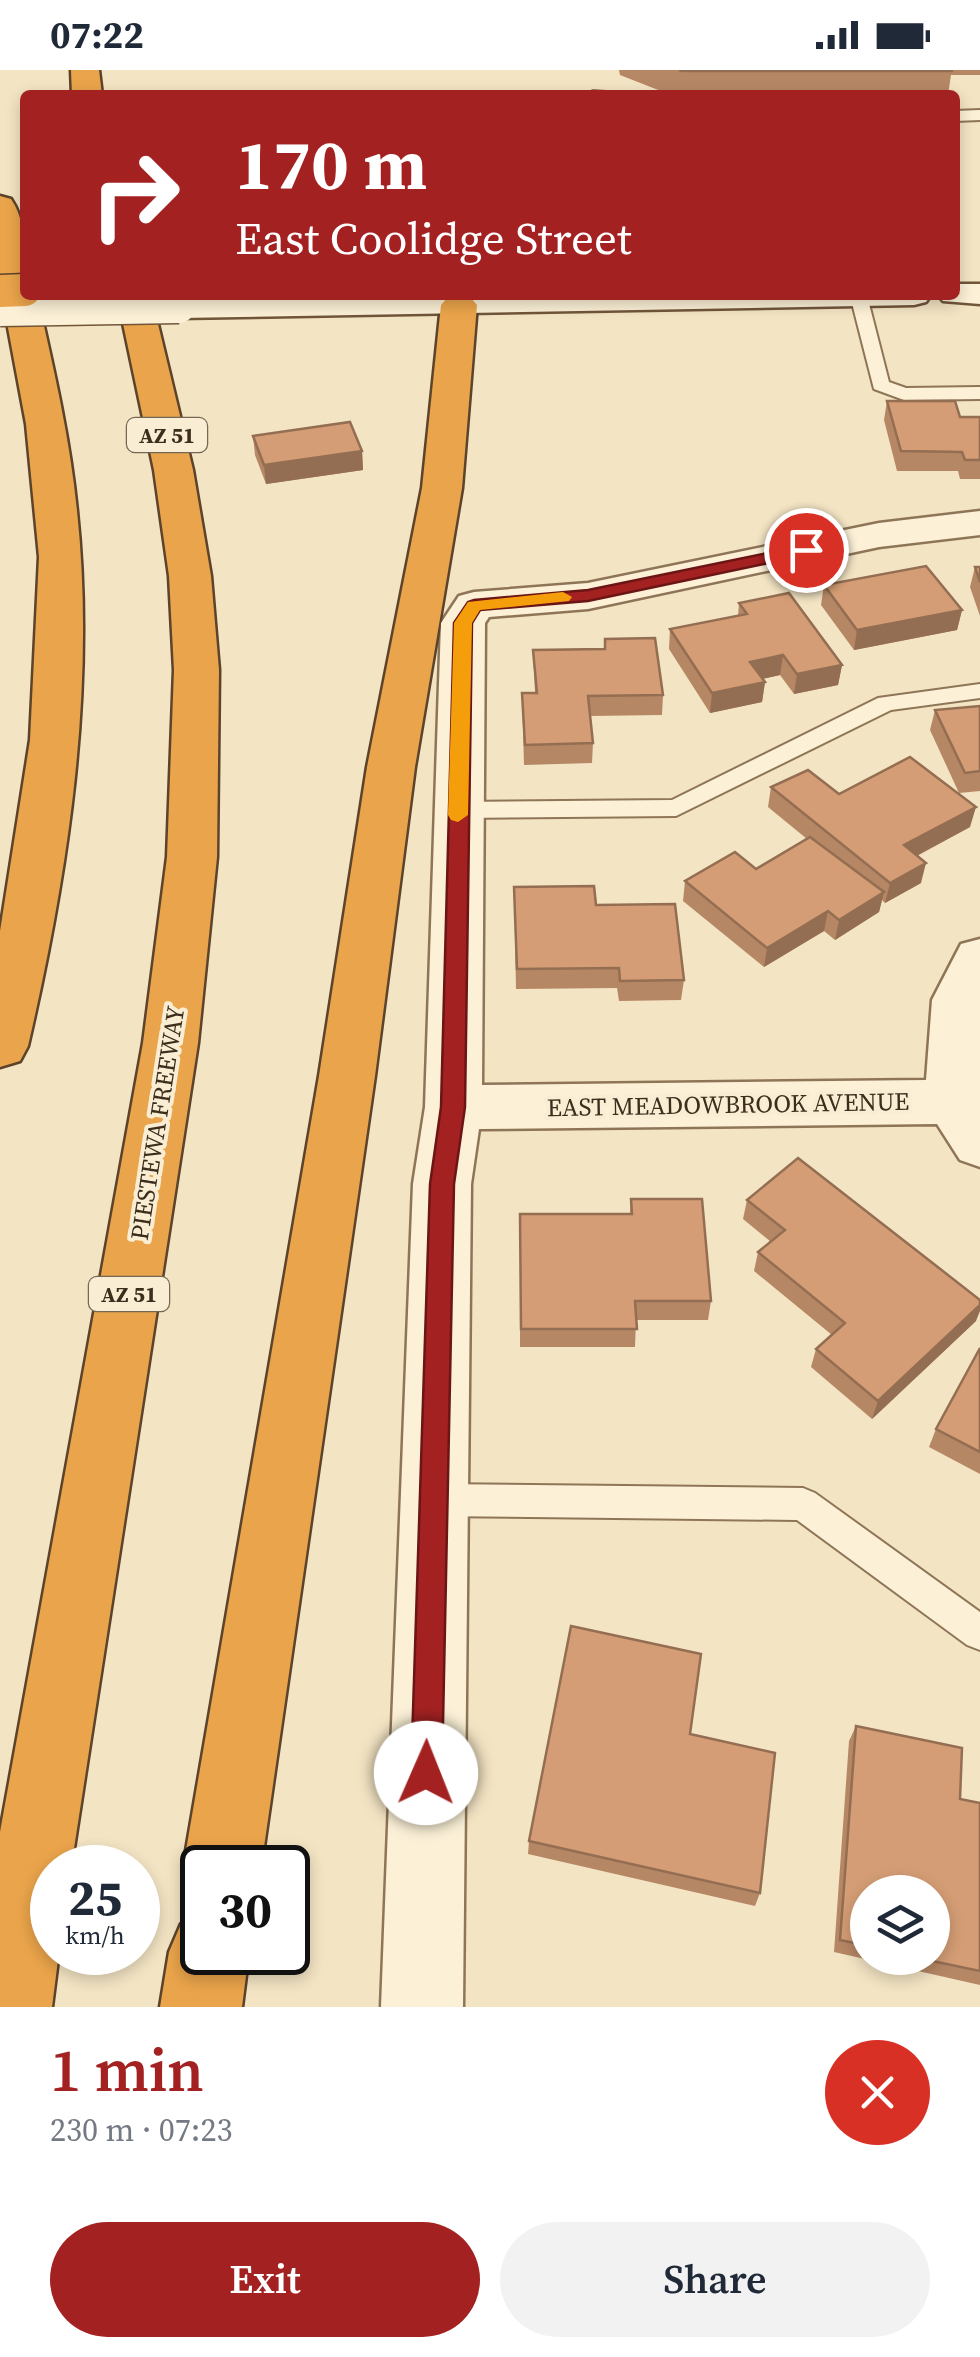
<!DOCTYPE html>
<html lang="en">
<head>
<meta charset="utf-8">
<style>
	:root { --surface:#fff; --page:#f2f2f3; --text:#1f2937; --muted:#747a83; --accent:#a42121 }
	body { margin:0; font-family:"Source Serif 4",serif; background:var(--page); color:var(--text); height:100vh; display:flex; flex-direction:column; font-size:38px; white-space:nowrap }
	* { box-sizing:border-box; margin:0 }
	p { font-size:32px; color:var(--muted) }
	.icon { flex:none; width:55px; height:55px; fill:none; stroke:currentColor; stroke-width:2; stroke-linecap:round; stroke-linejoin:round }
	.map { position:relative; height:1937px; overflow:hidden }
	.panel { display:flex; flex-direction:column; background:var(--surface); flex:1 }
	.panel>* { flex:none }
	.hud { position:absolute; left:20px; top:20px; width:940px; height:210px; border-radius:10px; box-shadow:0 5px 15px #0003; background:#a42121; color:#fff; overflow:hidden }
	.tools { position:absolute; left:850px; top:1805px; display:grid; gap:20px }
	.tools a { display:grid; place-items:center; width:100px; height:100px; border-radius:50%; background:var(--surface); box-shadow:0 5px 15px #0003; font-size:50px }
	.speed { position:absolute; left:30px; top:1775px; display:flex; gap:20px; font-size:50px; font-weight:700; text-align:center }
	.speed>* { display:grid; place-content:center; width:130px; height:130px; border-radius:50%; background:var(--surface); box-shadow:0 5px 15px #0003; line-height:1 }
	.speed small { font-size:25px; font-weight:400 }
	.speed .limit { border:5px solid #111; border-radius:15px; background:#fff; color:#111 }
	.pin { position:absolute; display:grid; place-items:center; width:85px; height:85px; color:#fff; margin:-42px; border:5px solid #fff; border-radius:50%; box-shadow:0 2px 10px #0007 }
	.me { position:absolute; width:110px; margin:-55px; rotate:1deg; stroke-linejoin:round; filter:drop-shadow(0 0 8px #0008) }
	.turn { display:flex; align-items:center; gap:35px; height:210px; padding:0 50px; font-size:45px }
	.turn .icon { width:130px; height:130px; stroke-width:2.5 }
	.turn b { display:block; font-size:70px; line-height:85px }
	.round { display:grid; place-items:center; flex:none; width:105px; height:105px; border-radius:52px; background:var(--page) }
	.head { display:flex; align-items:center; justify-content:space-between; height:170px; padding:0 50px }
	h1 { font-size:60px; font-weight:600; line-height:75px; color:var(--accent) }
	.action { display:flex; gap:20px; margin-top:auto; padding:20px 50px }
	.action a { flex:1; height:115px; border-radius:60px; background:var(--accent); color:#fff; font-size:40px; font-weight:600; line-height:115px; text-align:center }
	.action a+a { background:var(--page); color:var(--text) }
	.status { display:flex; justify-content:space-between; align-items:center; height:70px; padding:0 50px; background:var(--surface); direction:ltr }
	.status svg { height:28px; fill:currentColor }
	.map>svg:first-child { display:block }
</style>
</head>
<body>
<div class="status"><b>07:22</b><svg viewBox="0 0 49 12"><path d="M0 12V9h3v3zM5 12V6h3v6zM10 12V3h3v9zM15 12V0h3v12zM26 1h20v11H26zM47 4h2v5h-2z"/></svg></div>
<div class="map">
<svg width="980" height="1937" viewBox="0 0 980 1937">
	<rect width="100%" height="100%" fill="#f3e4c3"/>
	<g fill="none" stroke-linecap="round" stroke-linejoin="round">
		<defs>
			<g id="service">
				<path d="M593,21L606,22L608,25H586Z"/>
				<path d="M980,40V50L955,51V41Z"/>
				<path d="M850,225L867,226L889,312L906,318L980,317V329L904,330L874,319Z"/>
				<path d="M980,614V628L891,640L676,746L458,748L446,740L458,732L672,730L878,628Z"/>
				<path d="M433,1414L803,1418L815,1423L980,1542V1580L967,1575L797,1450L433,1446L421,1441L416,1430L421,1419Z"/>
			</g>
			<path id="minor" d="M980,441V465L879,477L588,539L489,547L485,553L482,1015L926,1010L932,930L961,874L980,869V1097L960,1090L937,1054L479,1059L471,1114L463,1937H381L413,1114L425,1037L441,553L459,526L474,522L588,513L879,453Z"/>
			<g id="secondary">
				<path d="M955,214H980V234L943,231L938,225H955Z"/>
				<path d="M268,225H931L926,232L914,235L179,248L167,244L161,237L167,230L179,226Z"/>
			</g>
			<g id="motorway">
				<path d="M71,0H99L102,25H72Z"/>
				<path d="M0,126L11,129C29,155 25,195 25,225H37C53,296 70,368 77,441C96,619 68,803 28,976L20,991L0,997V861L30,670L39,487L26,354L0,215Z"/>
				<path d="M117,225H151L193,400L211,506L219,600L217,787L198,973L71,1798H52V1882H59L52,1937H0V1762L143,973L167,787L174,600L169,506L154,400Z"/>
				<path d="M461,225L471,228L477,235L462,418L415,697L375,1006L261,1798H202V1829L195,1825L183,1798L319,1006L367,697L422,418L441,235L447,228Z"/>
				<path d="M202,1845V1882H249L242,1937H160L169,1882L181,1854Z"/>
			</g>
		</defs>
		<use href="#service" stroke="#8f7557" stroke-width="4"/>
		<use href="#minor" stroke="#8f7557" stroke-width="5"/>
		<use href="#secondary" stroke="#71563a" stroke-width="5"/>
		<use href="#motorway" stroke="#5c432c" stroke-width="5"/>
		<use href="#service" fill="#fcf1d7" fill-rule="evenodd"/>
		<use href="#minor" fill="#fcf1d7" fill-rule="evenodd"/>
		<use href="#secondary" fill="#fcf1d7" fill-rule="evenodd"/>
		<use href="#motorway" fill="#eaa44b" fill-rule="evenodd"/>
		<defs>
			<path id="secondary-bridge" d="M0,240L179,237"/>
			<path id="motorway-bridge" d="M0,221L25,220"/>
		</defs>
		<use href="#secondary-bridge" stroke="#71563a" stroke-width="35" stroke-linecap="butt"/>
		<use href="#motorway-bridge" stroke="#5c432c" stroke-width="35" stroke-linecap="butt"/>
		<use href="#secondary-bridge" stroke="#fcf1d7" stroke-width="32"/>
		<use href="#motorway-bridge" stroke="#eaa44b" stroke-width="32"/>
	</g>
	<g fill="#b68765" fill-rule="evenodd">
		<path d="M619,0H980V5H951L948,25H671L620,5Z"/>
		<path d="M887,331L960,347H980V409H960L958,401H897L884,350Z"/>
		<path d="M253,366L362,381L363,400L266,414L255,385Z"/>
		<path d="M975,497H980V546L970,517Z"/>
		<path d="M824,515L962,540L957,560L854,580L821,535Z"/>
		<path d="M739,533L842,595L838,615L794,624L780,605L762,609L765,612L762,632L710,643L669,579L670,559L738,546Z"/>
		<path d="M605,569L663,625L662,645L590,646L593,673L592,693L524,695L522,623H535L533,580L604,579Z"/>
		<path d="M980,636V721L959,723L930,660L935,640Z"/>
		<path d="M771,717L839,724L970,757L917,786L921,813L885,833L882,830L879,842L835,870L824,861L764,897L683,831L685,811L756,799L807,769L768,737Z"/>
		<path d="M514,817L596,835L684,910L681,930L619,931L617,918L516,919Z"/>
		<path d="M631,1129L711,1231L708,1250H636L635,1277H520V1144H630Z"/>
		<path d="M747,1130L976,1251L872,1349L811,1297L816,1279L832,1265L754,1201L758,1182L771,1172L743,1149Z"/>
		<path d="M980,1278V1404L929,1377L936,1359Z"/>
		<path d="M856,1656L960,1729L980,1733V1915L834,1882L849,1671ZM868,1822L932,1888H868Z"/>
		<path d="M690,1664L760,1823L755,1836L528,1784L529,1771Z"/>
	</g>
	<g fill="#946e52">
		<path d="M362,381L363,400L266,414L264,395Z"/>
		<path d="M962,540L957,560L854,580L857,560Z"/>
		<path d="M783,585L780,605L748,612L750,592Z"/>
		<path d="M842,595L838,615L794,624L797,604Z"/>
		<path d="M765,612L762,632L710,643L712,623Z"/>
		<path d="M976,737L970,757L899,795L904,775Z"/>
		<path d="M926,793L921,813L885,833L890,813Z"/>
		<path d="M884,822L879,842L835,870L839,850Z"/>
		<path d="M828,841L824,861L764,897L767,878Z"/>
		<path d="M980,1235V1241L976,1251L872,1349L878,1331Z"/>
	</g>
	<g fill="#d49d75" stroke="#946e52" stroke-width="2.5">
		<path d="M679,0H952V1H682Z"/>
		<path d="M887,331H955L960,347H980V390H965L962,382L901,381Z"/>
		<path d="M350,352L362,381L264,395L253,366Z"/>
		<path d="M926,496L962,540L857,560L824,515Z"/>
		<path d="M975,497H980V512Z"/>
		<path d="M789,523L842,595L797,604L783,585L750,592L765,612L712,623L670,559L747,544L739,533Z"/>
		<path d="M655,568L663,625L588,626L593,673L525,675L522,623H537L533,580L605,579V569Z"/>
		<path d="M980,636V701L965,703L935,640Z"/>
		<path d="M910,687L976,737L904,775L926,793L890,813L771,717L808,700L839,724Z"/>
		<path d="M810,767L884,822L839,850L828,841L767,878L685,811L735,782L756,799Z"/>
		<path d="M594,816L596,835L675,834L684,910L620,911L619,898L517,899L514,817Z"/>
		<path d="M798,1088L980,1230V1235L878,1331L816,1279L845,1253L758,1182L785,1160L747,1130Z"/>
		<path d="M631,1129H702L711,1231H635L637,1259H521L520,1144H632Z"/>
		<path d="M980,1278V1382L936,1359Z"/>
		<path d="M571,1556L701,1584L690,1664L775,1683L760,1823L529,1771Z"/>
		<path d="M856,1656L962,1678L960,1729L980,1733V1901L918,1888H932V1822H868V1876L840,1870Z"/>
	</g>
	<path fill="#a42121" stroke="#6b1515" stroke-width="2.5" d="M806,475L815,480L812,484L588,531L480,540L472,553L465,1037L454,1114L442,1703L437,1714L426,1718L416,1714L411,1703L430,1114L441,1037L454,553L468,532L474,530L588,520Z"/>
	<path fill="#f59e0b" d="M563,522L572,527L569,531L480,540L472,553L468,745L458,752L451,750L448,745L454,553L468,532Z"/>
	<g text-anchor="middle" dominant-baseline="central" stroke-width="8" stroke-linejoin="round" paint-order="stroke">
		<g fill="#f9eed3" stroke="#756754" stroke-width="2.5">
			<rect x="127" y="348" width="80" height="34" rx="8"/>
			<rect x="89" y="1207" width="80" height="34" rx="8"/>
		</g>
		<g font-size="22" font-weight="bold" fill="#3d2d1d">
			<text x="167" y="365">AZ 51</text>
			<text x="129" y="1224">AZ 51</text>
		</g>
		<g font-size="25" fill="#3d2d1d" stroke="#f9eed3">
			<text transform="translate(728 1034) rotate(-1)">EAST MEADOWBROOK AVENUE</text>
			<text transform="translate(157 1053) rotate(-81)">PIESTEWA FREEWAY</text>
		</g>
	</g>
</svg>
<div class="tools">
<a><svg class="icon" aria-label="layers" viewBox="0 0 24 24"><path d="M12 4l9 5-9 5-9-5zM3 14l9 5 9-5"/></svg></a>
</div>
<div class="speed"><div>25<small>km/h</small></div><div class="limit">30</div></div>
<div class="pin" style="left:806px;top:480px;background:#d93025"><svg class="icon" aria-label="arrive" viewBox="0 0 24 24"><path d="M6 21V4h12l-3 4 3 4H6"/></svg></div>
<svg class="me" style="left:426px;top:1703px" viewBox="-20 -20 40 40"><circle r="19" fill="#fff"/><path d="M0-13L10 11 0 6-10 11z" fill="#a42121"/></svg>
<div class="hud">
<div class="turn"><svg class="icon" aria-label="right" viewBox="0 0 24 24"><path d="M7 20v-9h11M14 6l5 5-5 5"/></svg><div><b>170 m</b>East Coolidge Street</div></div>
</div>
</div>
<section class="panel">
<div class="head"><div><h1>1 min</h1><p>230 m · 07:23</p></div><a class="round" style="background:#d93025;color:#fff"><svg class="icon" aria-label="close" viewBox="0 0 24 24"><path d="M6 6l12 12M18 6L6 18"/></svg></a></div>
<div class="action"><a>Exit</a><a>Share</a></div>
</section>
</body>
</html>
